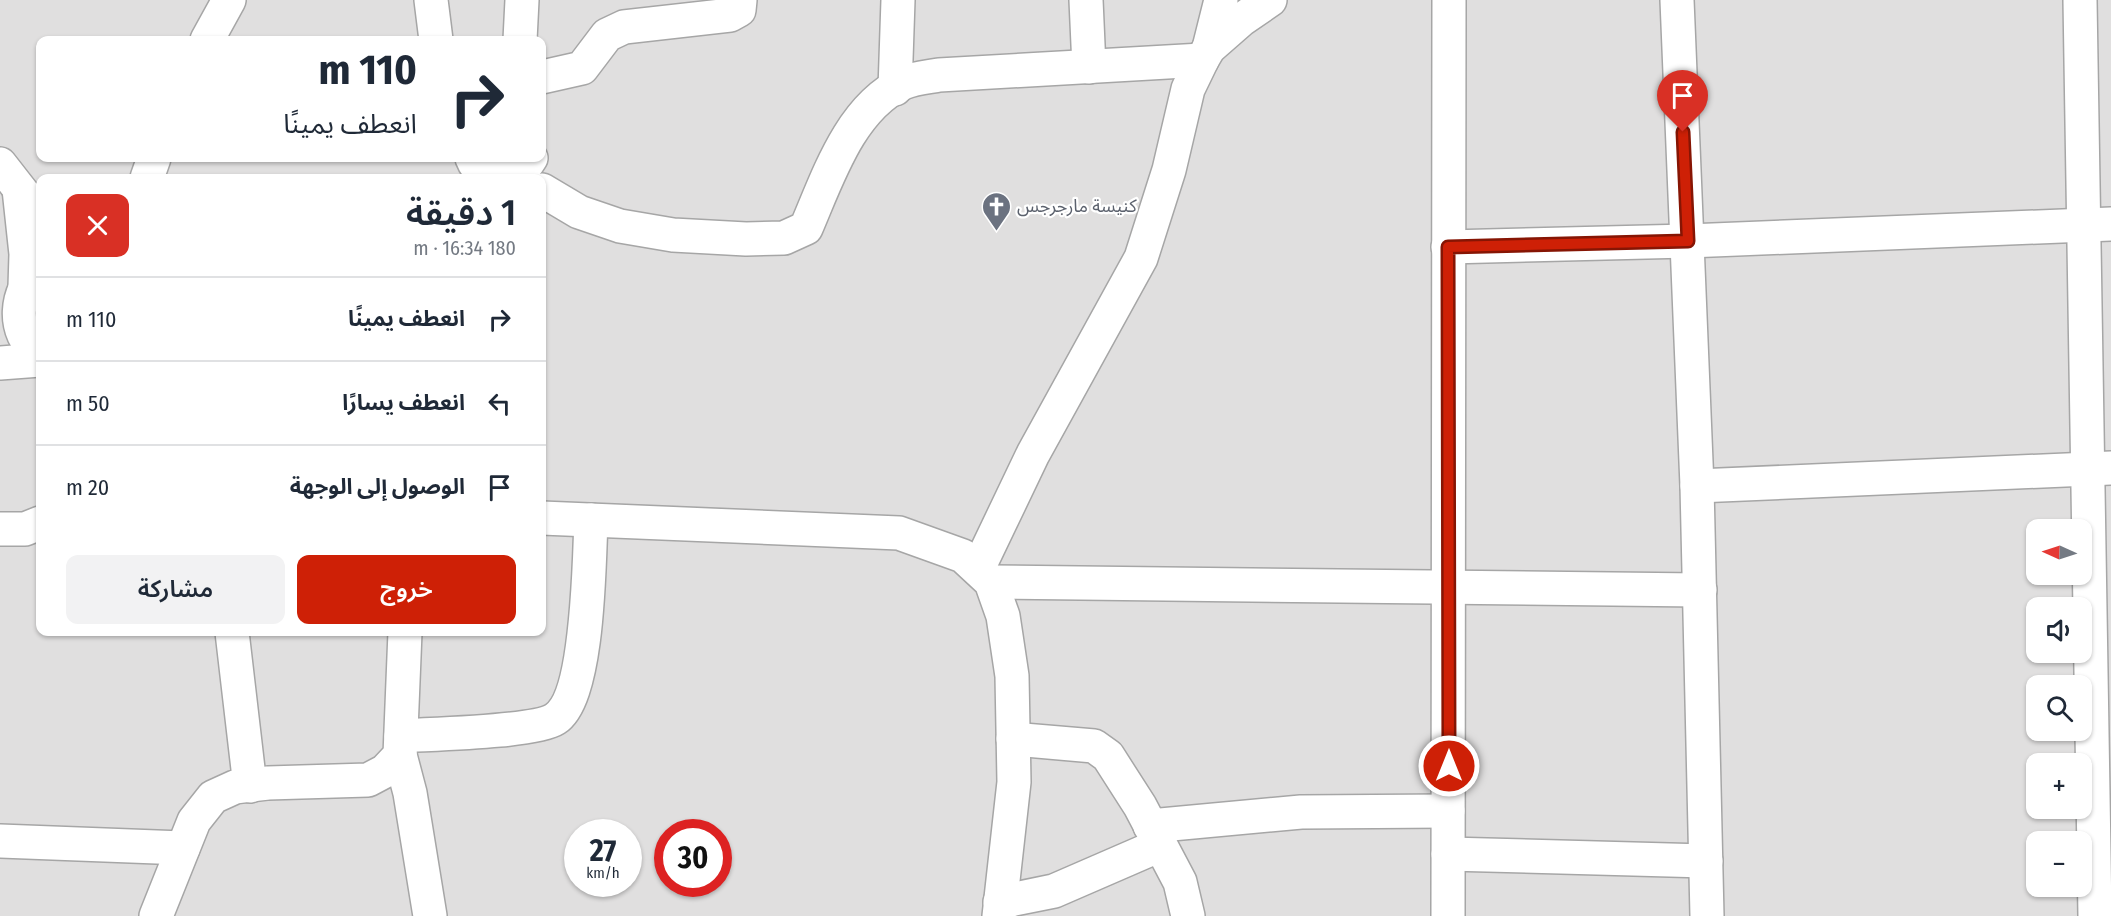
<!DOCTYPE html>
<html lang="ar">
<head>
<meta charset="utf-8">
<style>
	:root { --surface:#fff; --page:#f2f2f3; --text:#1f2937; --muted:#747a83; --line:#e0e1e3; --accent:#ce2006 }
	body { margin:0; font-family:"Fira Sans Condensed","Noto Sans Arabic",sans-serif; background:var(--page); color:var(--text); direction:rtl; height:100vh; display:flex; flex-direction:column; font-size:22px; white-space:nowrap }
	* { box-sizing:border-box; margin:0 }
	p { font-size:20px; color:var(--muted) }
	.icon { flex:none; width:33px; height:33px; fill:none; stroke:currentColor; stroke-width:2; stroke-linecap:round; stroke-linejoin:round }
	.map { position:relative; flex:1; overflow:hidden; direction:ltr }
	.drawer { position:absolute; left:36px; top:174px; width:510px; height:462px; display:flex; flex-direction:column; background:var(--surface); border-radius:12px; box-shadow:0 2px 4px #0004; direction:rtl }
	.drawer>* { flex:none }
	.banner { position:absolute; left:36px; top:36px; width:510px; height:126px; border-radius:12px; box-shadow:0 2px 4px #0004; direction:rtl; background:#fff; color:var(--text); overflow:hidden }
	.needle { width:39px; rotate:273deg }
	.controls { position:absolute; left:2026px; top:519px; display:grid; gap:12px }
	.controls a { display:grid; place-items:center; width:66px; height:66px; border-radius:12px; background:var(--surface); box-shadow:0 2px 4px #0004; font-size:30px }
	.speed { position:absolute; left:564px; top:819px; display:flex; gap:12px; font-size:30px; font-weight:700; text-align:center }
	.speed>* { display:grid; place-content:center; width:78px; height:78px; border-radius:50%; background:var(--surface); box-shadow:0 2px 4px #0004; line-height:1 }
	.speed small { font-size:15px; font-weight:400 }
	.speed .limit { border:9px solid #d22; background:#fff; color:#111 }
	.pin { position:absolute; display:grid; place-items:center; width:51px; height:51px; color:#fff; margin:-62px -26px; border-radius:50% 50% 50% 0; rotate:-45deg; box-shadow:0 0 6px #0007 }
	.pin .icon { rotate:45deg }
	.me { position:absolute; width:66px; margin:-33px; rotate:0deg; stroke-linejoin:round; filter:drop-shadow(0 0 4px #0008) }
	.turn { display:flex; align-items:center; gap:21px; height:126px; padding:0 30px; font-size:27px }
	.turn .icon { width:78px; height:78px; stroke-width:2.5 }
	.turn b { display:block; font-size:42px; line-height:51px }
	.round { display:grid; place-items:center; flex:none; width:63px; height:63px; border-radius:12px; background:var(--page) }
	.summary { display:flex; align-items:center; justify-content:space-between; height:102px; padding:0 30px }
	h1 { font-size:36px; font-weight:600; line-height:45px }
	.primary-button { display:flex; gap:12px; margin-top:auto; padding:12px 30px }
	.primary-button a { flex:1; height:69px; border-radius:12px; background:var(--accent); color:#fff; font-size:24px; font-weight:600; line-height:69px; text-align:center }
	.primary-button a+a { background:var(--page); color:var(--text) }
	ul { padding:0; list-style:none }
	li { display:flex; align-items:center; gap:18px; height:84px; padding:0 30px; border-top:2px solid var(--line) }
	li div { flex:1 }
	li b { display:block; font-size:22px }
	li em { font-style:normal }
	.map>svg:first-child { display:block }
</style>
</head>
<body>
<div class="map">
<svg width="2111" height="916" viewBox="0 0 2111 916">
	<rect width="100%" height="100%" fill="#f2f0e9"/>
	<path fill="#e0dfdf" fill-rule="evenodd" d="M0,0H2111V916H0ZM40,40H542V158H40ZM40,178H542V632H40ZM2037,530H2082V574H2037ZM2037,608H2082V652H2037ZM2037,686H2082V730H2037ZM2037,764H2082V808H2037ZM578,832H628V884H578ZM668,832H718V884H668ZM2037,842H2082V886H2037Z"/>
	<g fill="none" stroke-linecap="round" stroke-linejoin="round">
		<defs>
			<g id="minor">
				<path d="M431,0L436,40"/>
				<path d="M1086,0L1089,67"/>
				<path d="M1677,0L1697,486L1707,916"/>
				<path d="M2080,0L2095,916"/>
				<path d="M207,40L229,0"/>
				<path d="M520,40L522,0"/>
				<path d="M1209,48L1221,0"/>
				<path d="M542,77L582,68L607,35L624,27L730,15L739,10L740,0"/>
				<path d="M895,89L898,0"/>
				<path d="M472,158C483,187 518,181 531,158"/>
				<path d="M0,164L32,205"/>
				<path d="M147,178L154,158"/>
				<path d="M19,189L26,254L25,287"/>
				<path d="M542,190L579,212L620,226L673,235L746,239L784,238L806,228C828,177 850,108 903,83C914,78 928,77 939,75L1202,60"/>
				<path d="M1448,247L1688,241L2111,224"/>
				<path d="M40,268C15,291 10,332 40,355"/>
				<path d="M0,363L40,360"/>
				<path d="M1697,486L2111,468"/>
				<path d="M542,518L899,533L963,556L991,582L1003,616L1012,676L1014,782L999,916"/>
				<path d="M0,529H25L40,523"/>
				<path d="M978,569L1033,454L1141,258L1169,170L1188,89L1202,60L1209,48L1241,20L1270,0"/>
				<path d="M991,582L1700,590"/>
				<path d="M232,632L250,786"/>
				<path d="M401,736C431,734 535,732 555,719C589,697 589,561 591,520"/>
				<path d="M1013,739L1094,746L1108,756L1140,806L1180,882L1188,916"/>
				<path d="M400,755L410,793L430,916"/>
				<path d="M1150,826L1301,812L1448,811"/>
				<path d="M0,841L183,848"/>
				<path d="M1448,854L1706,861"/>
				<path d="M1000,902L1054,891L1160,845"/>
				<path d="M156,916L194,821L213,797L235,787L268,783L368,780L385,771L400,755L405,632"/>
				<path d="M1448,916L1449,0"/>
			</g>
		</defs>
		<use href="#minor" stroke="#a6a6a6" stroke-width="36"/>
		<use href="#minor" stroke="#fff" stroke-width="33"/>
	</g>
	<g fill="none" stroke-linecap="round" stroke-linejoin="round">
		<defs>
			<path id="route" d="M1449,766L1448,247L1688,241L1683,132"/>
		</defs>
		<use href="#route" stroke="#861504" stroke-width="15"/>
		<use href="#route" stroke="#ce2006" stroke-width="10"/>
	</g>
	<defs>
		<symbol id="church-pin" viewBox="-11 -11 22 30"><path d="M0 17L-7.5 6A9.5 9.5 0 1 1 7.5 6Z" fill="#6b7280" stroke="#fff"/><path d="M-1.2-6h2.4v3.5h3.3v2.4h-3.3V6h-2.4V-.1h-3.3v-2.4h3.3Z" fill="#fff"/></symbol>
	</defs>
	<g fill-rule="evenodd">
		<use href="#church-pin" x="980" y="190" width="33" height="45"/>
	</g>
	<g text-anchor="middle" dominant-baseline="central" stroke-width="4.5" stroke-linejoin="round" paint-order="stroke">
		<g font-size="18" fill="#5b616d" stroke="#fff" text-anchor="start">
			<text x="1017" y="206">كنيسة مارجرجس</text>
		</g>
	</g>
</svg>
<div class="controls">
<a><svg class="needle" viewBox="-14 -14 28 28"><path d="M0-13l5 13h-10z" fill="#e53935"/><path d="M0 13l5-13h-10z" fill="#747a83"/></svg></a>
<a><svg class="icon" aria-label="sound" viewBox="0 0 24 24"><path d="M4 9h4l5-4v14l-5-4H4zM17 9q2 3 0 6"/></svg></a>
<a><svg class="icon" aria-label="search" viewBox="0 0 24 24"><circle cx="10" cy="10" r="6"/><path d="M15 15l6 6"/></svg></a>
<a>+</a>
<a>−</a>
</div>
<div class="speed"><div>27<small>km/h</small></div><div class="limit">30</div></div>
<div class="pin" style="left:1683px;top:132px;background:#d93025"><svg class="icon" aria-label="arrive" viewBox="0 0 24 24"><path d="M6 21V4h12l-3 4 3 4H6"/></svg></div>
<svg class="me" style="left:1449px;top:766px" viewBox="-20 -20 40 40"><circle r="17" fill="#ce2006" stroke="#fff" stroke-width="3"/><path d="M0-11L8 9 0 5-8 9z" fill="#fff"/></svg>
<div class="banner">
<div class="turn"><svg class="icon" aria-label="right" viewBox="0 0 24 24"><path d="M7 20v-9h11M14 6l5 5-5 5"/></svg><div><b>110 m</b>انعطف يمينًا</div></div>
</div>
<section class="drawer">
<div class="summary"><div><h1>1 دقيقة</h1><p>180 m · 16:34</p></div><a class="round" style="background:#d93025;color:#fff"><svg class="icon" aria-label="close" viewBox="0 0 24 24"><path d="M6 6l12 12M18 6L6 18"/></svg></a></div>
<ul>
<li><svg class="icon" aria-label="right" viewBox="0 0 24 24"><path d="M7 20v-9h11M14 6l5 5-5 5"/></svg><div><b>انعطف يمينًا</b></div><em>110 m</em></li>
<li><svg class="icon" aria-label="left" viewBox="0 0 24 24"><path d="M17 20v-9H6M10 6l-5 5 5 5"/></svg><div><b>انعطف يسارًا</b></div><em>50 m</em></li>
<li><svg class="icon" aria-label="arrive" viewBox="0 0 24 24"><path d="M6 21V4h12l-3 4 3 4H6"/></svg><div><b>الوصول إلى الوجهة</b></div><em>20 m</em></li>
</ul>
<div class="primary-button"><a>خروج</a><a>مشاركة</a></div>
</section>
</div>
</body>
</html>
